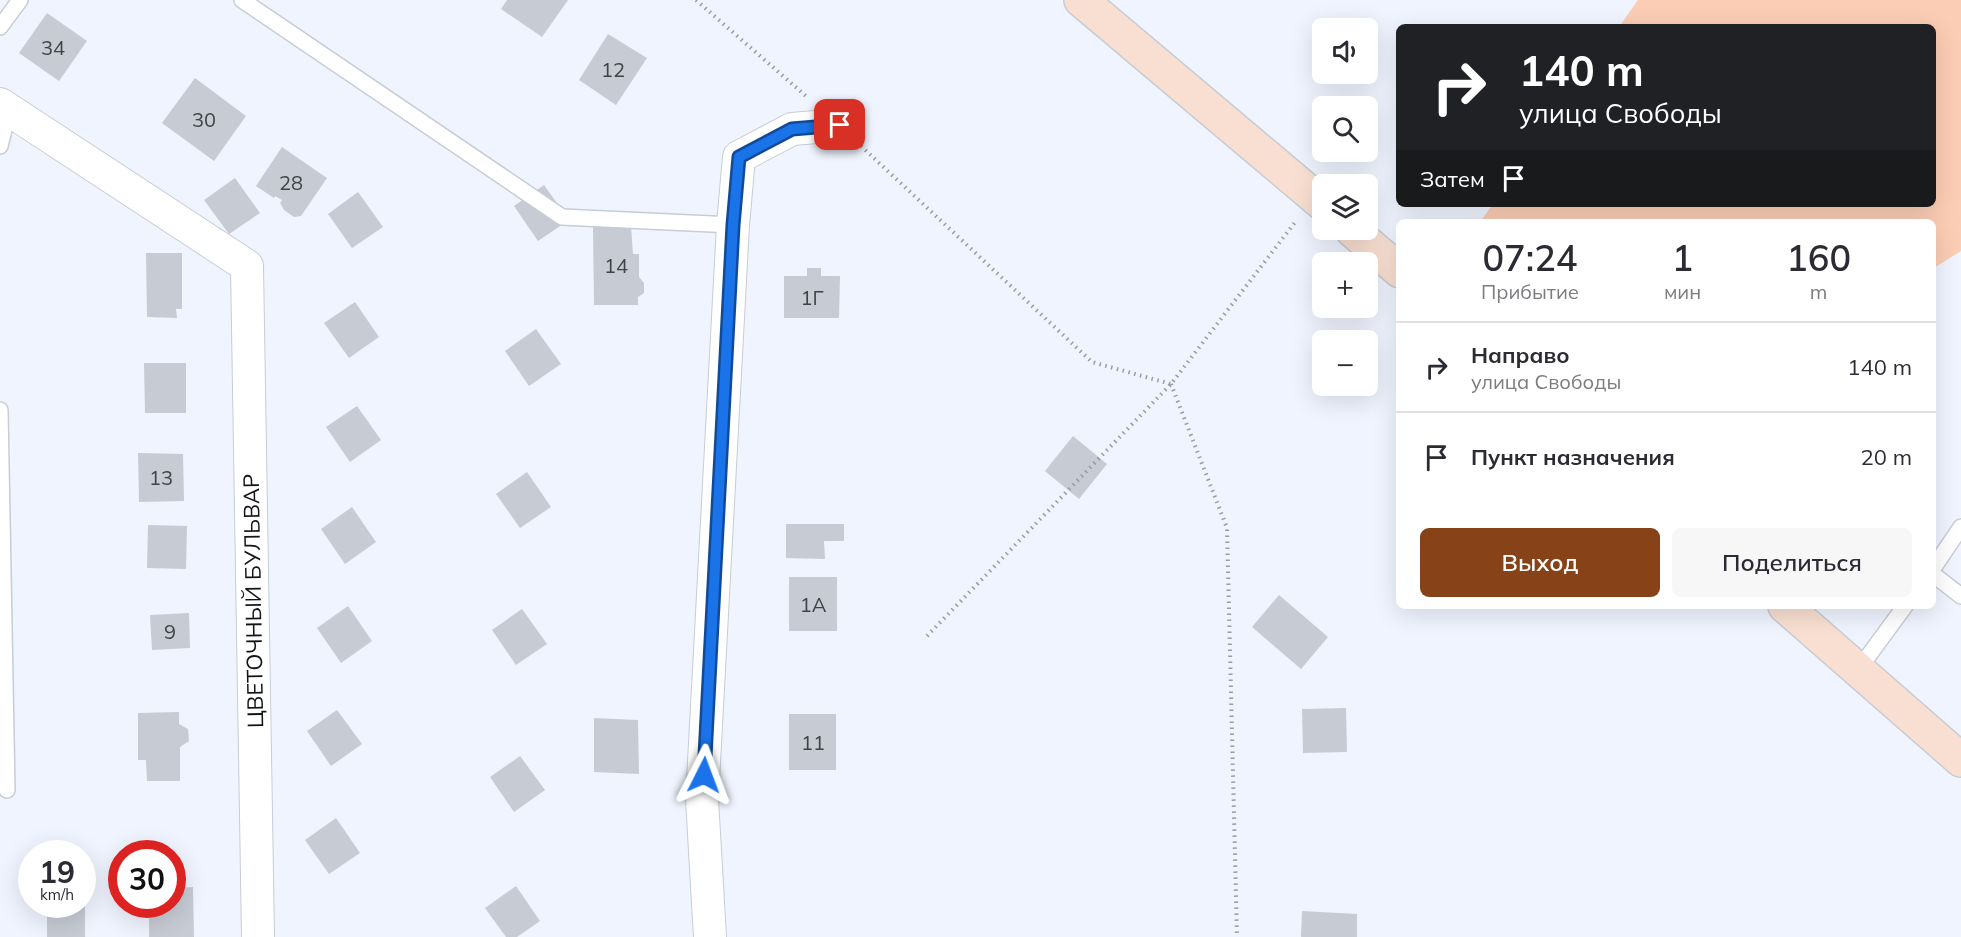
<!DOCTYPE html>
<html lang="ru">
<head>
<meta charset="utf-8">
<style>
	:root { --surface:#fff; --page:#f7f7f7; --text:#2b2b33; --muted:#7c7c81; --line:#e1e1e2; --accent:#874317 }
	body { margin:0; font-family:Mulish,sans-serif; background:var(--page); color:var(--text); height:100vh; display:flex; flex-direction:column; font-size:22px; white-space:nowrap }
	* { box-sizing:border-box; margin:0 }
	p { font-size:20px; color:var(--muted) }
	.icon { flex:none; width:33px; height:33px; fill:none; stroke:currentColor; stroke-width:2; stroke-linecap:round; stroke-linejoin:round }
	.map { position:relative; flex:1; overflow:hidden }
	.sheet { position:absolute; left:1396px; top:219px; width:540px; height:390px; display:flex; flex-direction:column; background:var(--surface); border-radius:9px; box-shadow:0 6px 24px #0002 }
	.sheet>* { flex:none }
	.banner { position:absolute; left:1396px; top:24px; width:540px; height:183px; border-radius:9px; box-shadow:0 6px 24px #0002; background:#202124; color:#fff; overflow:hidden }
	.controls { position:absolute; left:1312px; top:18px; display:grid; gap:12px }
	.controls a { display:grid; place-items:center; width:66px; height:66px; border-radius:9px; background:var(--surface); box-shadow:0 6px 24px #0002; font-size:30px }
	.speed { position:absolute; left:18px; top:840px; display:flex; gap:12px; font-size:30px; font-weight:700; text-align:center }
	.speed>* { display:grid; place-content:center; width:78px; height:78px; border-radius:50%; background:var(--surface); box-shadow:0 6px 24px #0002; line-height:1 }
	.speed small { font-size:15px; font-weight:400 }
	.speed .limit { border:9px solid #d22; background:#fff; color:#111 }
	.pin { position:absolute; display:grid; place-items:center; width:51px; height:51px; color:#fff; margin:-26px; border-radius:12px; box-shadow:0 3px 9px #0006 }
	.me { position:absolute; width:66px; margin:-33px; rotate:3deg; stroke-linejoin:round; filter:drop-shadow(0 0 4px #0008) }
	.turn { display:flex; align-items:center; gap:21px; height:126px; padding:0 24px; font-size:27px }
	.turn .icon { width:78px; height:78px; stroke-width:2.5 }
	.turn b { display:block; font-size:42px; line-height:51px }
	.then { display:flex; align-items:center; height:57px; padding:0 24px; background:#0003; gap:12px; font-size:22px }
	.eta { display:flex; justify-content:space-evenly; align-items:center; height:102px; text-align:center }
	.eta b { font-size:36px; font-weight:600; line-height:42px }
	.cta { display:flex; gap:12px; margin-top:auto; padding:12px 24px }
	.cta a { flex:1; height:69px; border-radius:9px; background:var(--accent); color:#fff; font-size:24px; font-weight:600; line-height:69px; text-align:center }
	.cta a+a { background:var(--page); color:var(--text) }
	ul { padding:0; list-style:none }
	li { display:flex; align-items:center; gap:18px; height:90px; padding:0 24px; border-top:2px solid var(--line) }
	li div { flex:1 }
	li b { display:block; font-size:22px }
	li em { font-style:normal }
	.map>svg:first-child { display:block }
</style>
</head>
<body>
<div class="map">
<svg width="1961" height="937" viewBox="0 0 1961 937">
	<rect width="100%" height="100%" fill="#eff4fe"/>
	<path fill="#fbcdb4" d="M1638,0H1961V251L1934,268V222H1480L1493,204H1934V27H1619Z"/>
	<g fill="#c6cbd4">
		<path d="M507,0H568L542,37L501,9Z"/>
		<path d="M47,13L87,41L59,81L19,53Z"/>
		<path d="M608,34L647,58L616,105L579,80Z"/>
		<path d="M195,78L246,116L214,161L162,123Z"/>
		<path d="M282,147L327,178L301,216L294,217L284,210L280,203L282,200L275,196L274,198L256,186Z"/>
		<path d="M235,178L260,213L229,234L204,200Z"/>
		<path d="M544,185L569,220L538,241L514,206Z"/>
		<path d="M358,192L383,227L352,248L328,214Z"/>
		<path d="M593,226H631L633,254H639V277L644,283V293L638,297V305H594Z"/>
		<path d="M146,253H182V309H176L177,318L147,317Z"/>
		<path d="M807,268H821V276H840L839,318H784V276H807Z"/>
		<path d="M355,302L379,337L349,358L324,323Z"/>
		<path d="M536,329L561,364L529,386L505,351Z"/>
		<path d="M144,363H186V413H145Z"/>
		<path d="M357,406L381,440L350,462L326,427Z"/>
		<path d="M1073,436L1107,464L1079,499L1045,471Z"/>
		<path d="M138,453L183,454L184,501L139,502Z"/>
		<path d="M527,472L551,507L520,528L496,494Z"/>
		<path d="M352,507L376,542L345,564L321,529Z"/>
		<path d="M786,524H844V541H824L825,559L786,558Z"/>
		<path d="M148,525L187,526L186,569L147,568Z"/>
		<rect x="789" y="577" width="48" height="54"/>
		<path d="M1279,595L1328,637L1301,669L1252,627Z"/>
		<path d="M348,606L372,641L341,663L317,628Z"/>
		<path d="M522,609L547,644L516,665L492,630Z"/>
		<path d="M189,613L190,648L152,650L150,615Z"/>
		<path d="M1346,708L1347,752L1303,753L1302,709Z"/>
		<path d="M337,710L362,744L331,766L307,731Z"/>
		<path d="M179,712V724L188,729L189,741L180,747V781H147L146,760H138V713Z"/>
		<rect x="789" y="714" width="47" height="56"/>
		<path d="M594,718L638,720L639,774L594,772Z"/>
		<path d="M520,756L545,790L514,812L490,777Z"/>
		<path d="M336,818L360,853L329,874L305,840Z"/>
		<path d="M516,886L540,921L517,937H506L485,908Z"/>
		<path d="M193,887L194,937H149V904H172V888Z"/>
		<rect x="47" y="904" width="38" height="33"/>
		<path d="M1302,911L1357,914V937H1301Z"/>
	</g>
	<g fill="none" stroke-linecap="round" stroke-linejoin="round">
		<defs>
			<g id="service">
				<path d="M242,0L562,217L733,225"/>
				<path d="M0,27L20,0"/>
				<path d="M0,146L9,110"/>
				<path d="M0,410L7,790"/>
				<path d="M1934,567L1961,527"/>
				<path d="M1934,575L1961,596"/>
				<path d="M1858,670L1905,606"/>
			</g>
			<g id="minor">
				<path d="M0,104L247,266L258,937"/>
				<path d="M710,937L702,799L733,225L739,157L792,129L840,125"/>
			</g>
			<g id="secondary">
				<path d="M1081,0L1323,204"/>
				<path d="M1352,230L1400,271"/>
				<path d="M1785,606L1961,760"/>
			</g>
		</defs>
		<use href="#service" stroke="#c7ccd5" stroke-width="18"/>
		<use href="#minor" stroke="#c7ccd5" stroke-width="34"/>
		<use href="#secondary" stroke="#c7ccd5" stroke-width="36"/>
		<g stroke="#989ca3" stroke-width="4" stroke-dasharray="1.5 4.5" stroke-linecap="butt">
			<path d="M696,0L807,97"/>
			<path d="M861,146L1092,362L1171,384"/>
			<path d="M1171,384L1227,528L1237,937"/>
			<path d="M927,636L1171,384L1296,221"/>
		</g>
		<use href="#service" stroke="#fff" stroke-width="15"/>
		<use href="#minor" stroke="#fff" stroke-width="32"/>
		<use href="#secondary" stroke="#f8dfd1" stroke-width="33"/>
	</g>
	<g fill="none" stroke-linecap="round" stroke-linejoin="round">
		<defs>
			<path id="route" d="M704,775L733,225L739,157L792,129L840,125"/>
		</defs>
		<use href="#route" stroke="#114b97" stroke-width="15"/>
		<use href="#route" stroke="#1a73e8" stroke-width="10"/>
	</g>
	<g text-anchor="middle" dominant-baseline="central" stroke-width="6" stroke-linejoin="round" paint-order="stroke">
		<g font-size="20" fill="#3f4246">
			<text x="53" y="47">34</text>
			<text x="613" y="69">12</text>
			<text x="204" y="119">30</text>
			<text x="291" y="182">28</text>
			<text x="616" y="265">14</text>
			<text x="812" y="297">1Г</text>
			<text x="161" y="477">13</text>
			<text x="813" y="604">1А</text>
			<text x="170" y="631">9</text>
			<text x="813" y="742">11</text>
		</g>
		<g font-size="22" fill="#121417" stroke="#fff">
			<text transform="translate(253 601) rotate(-91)">ЦВЕТОЧНЫЙ БУЛЬВАР</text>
		</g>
	</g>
</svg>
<div class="controls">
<a><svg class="icon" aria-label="sound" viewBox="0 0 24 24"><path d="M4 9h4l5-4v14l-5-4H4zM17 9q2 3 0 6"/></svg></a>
<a><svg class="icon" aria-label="search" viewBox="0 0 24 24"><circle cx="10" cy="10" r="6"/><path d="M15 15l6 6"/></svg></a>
<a><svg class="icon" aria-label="layers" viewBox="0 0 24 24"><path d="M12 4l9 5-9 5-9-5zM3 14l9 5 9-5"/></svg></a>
<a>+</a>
<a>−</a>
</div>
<div class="speed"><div>19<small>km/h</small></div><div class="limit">30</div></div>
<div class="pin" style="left:840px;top:125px;background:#d93025"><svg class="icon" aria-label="arrive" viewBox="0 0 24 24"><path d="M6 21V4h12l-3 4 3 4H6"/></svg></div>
<svg class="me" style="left:704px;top:775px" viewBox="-20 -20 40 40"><path d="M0-17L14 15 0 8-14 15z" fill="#1a73e8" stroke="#fff" stroke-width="4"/></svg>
<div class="banner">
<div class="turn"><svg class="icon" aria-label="right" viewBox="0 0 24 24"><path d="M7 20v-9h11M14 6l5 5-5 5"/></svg><div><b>140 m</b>улица Свободы</div></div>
<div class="then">Затем<svg class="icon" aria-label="arrive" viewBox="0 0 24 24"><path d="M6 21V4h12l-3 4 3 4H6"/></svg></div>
</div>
<section class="sheet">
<div class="eta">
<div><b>07:24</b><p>Прибытие</p></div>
<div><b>1</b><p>мин</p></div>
<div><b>160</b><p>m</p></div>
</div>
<ul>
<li><svg class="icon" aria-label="right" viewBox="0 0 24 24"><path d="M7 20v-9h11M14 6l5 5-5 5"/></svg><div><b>Направо</b><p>улица Свободы</p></div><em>140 m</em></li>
<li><svg class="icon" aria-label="arrive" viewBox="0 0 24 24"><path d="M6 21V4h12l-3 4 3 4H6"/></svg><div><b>Пункт назначения</b></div><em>20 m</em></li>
</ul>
<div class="cta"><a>Выход</a><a>Поделиться</a></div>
</section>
</div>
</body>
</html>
